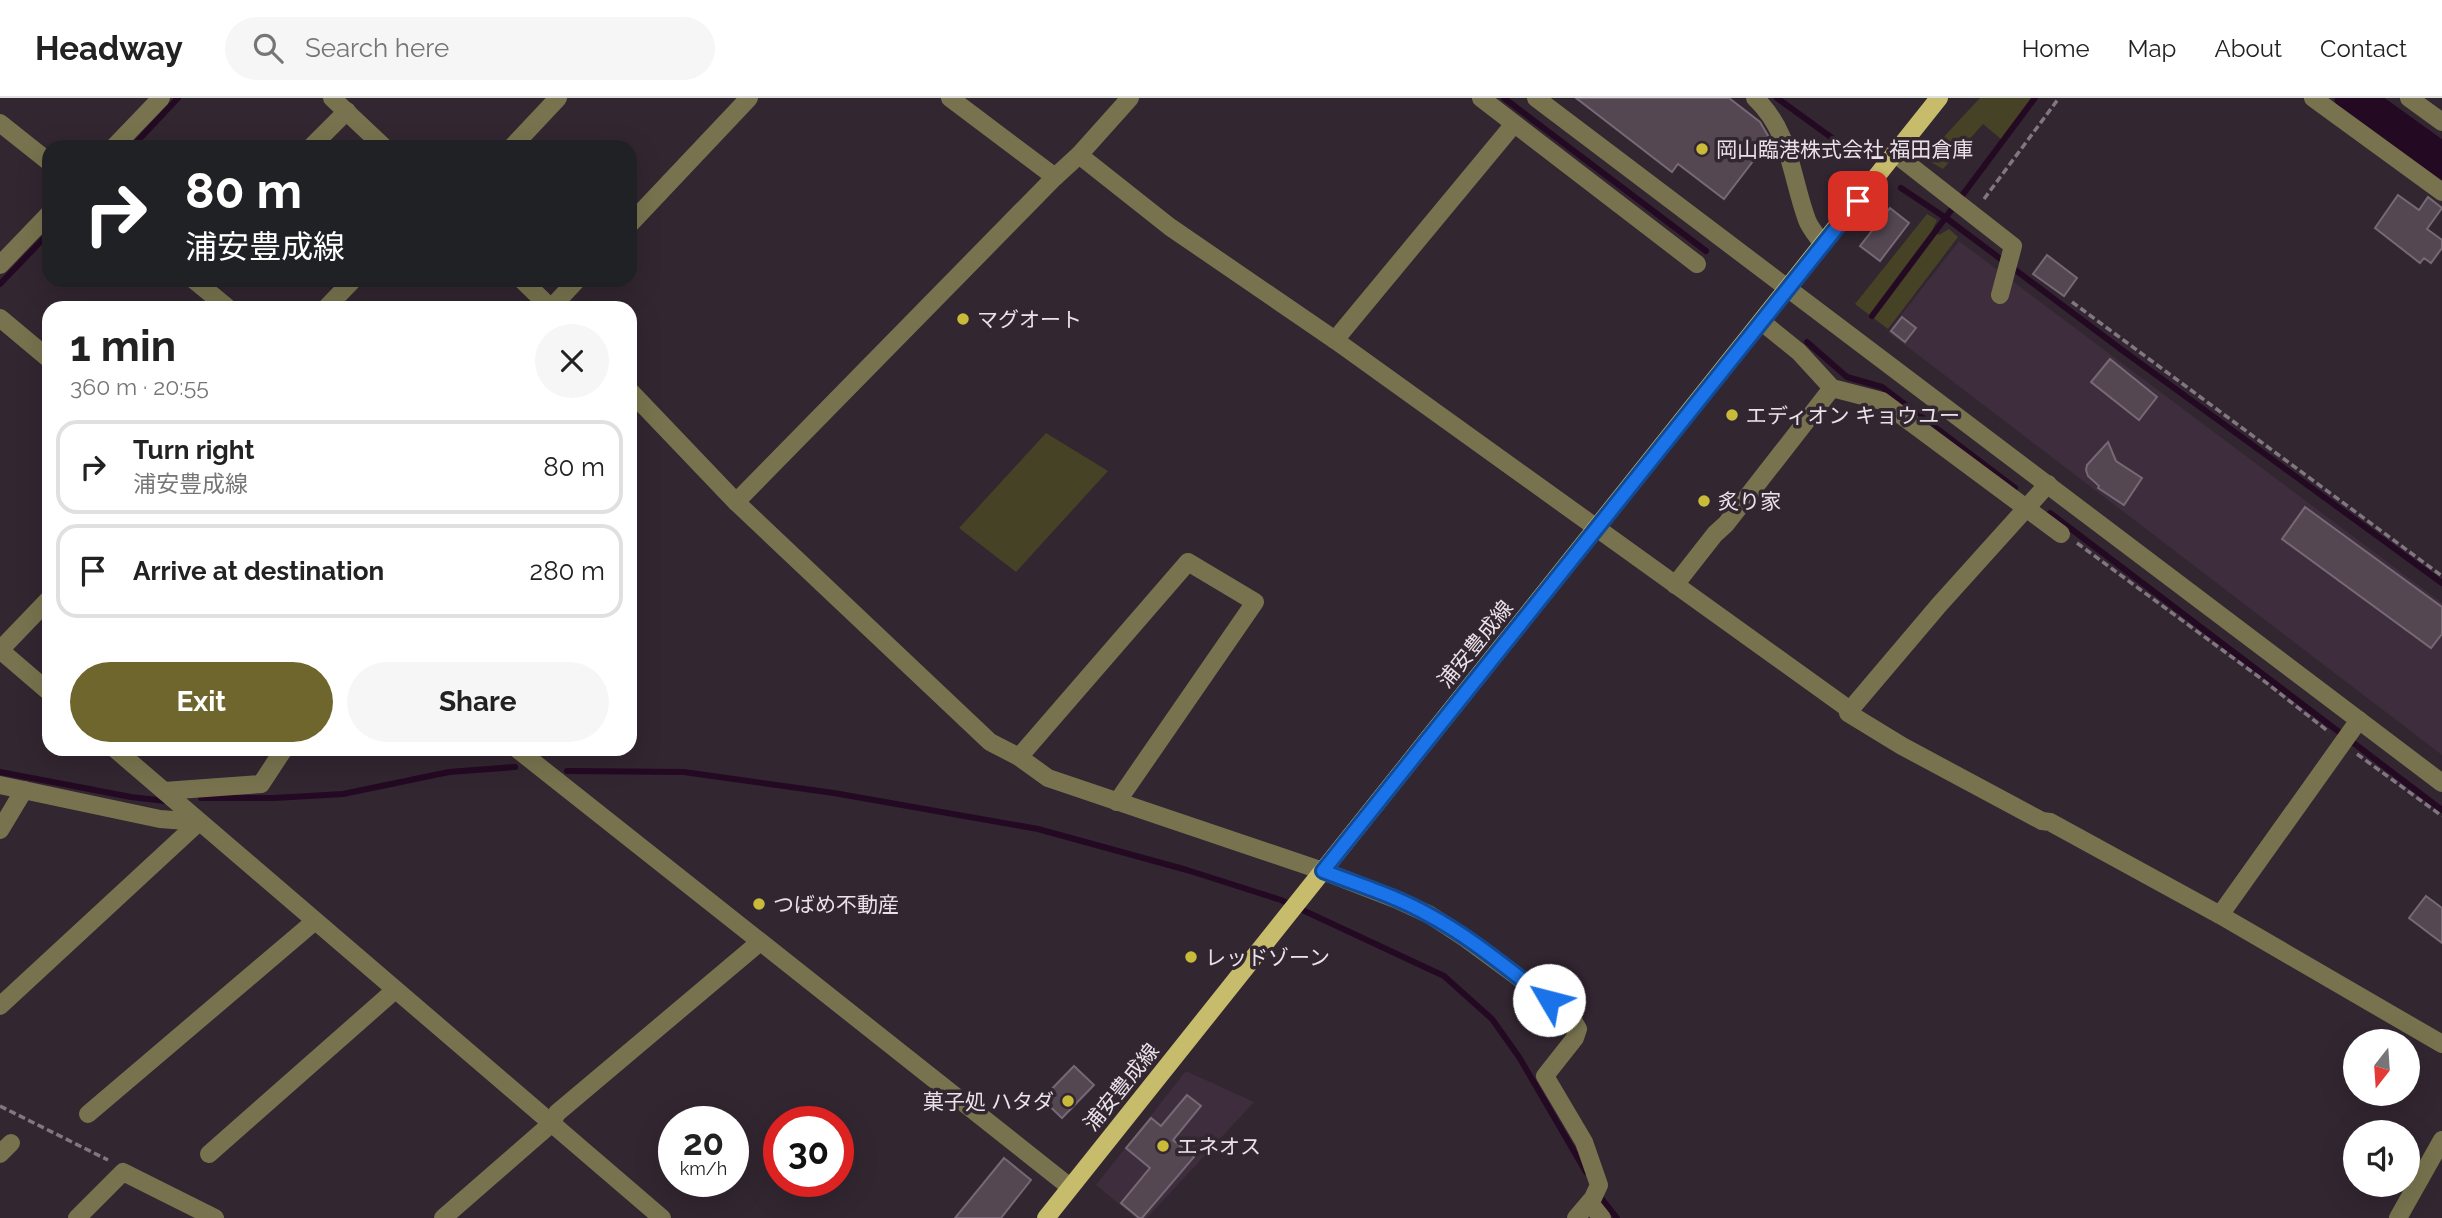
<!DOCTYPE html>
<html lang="en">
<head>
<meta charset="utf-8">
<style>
	:root { --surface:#fff; --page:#f6f6f6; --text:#222; --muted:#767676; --line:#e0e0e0; --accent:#6e662d }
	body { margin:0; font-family:Raleway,"Noto Sans JP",sans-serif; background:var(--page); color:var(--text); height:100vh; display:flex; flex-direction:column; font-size:26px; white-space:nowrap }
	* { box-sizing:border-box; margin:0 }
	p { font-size:23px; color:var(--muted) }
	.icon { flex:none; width:38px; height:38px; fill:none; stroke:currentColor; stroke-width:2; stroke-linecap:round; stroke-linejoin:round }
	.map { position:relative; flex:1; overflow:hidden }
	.details { position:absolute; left:42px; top:203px; width:595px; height:455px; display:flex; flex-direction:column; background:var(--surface); border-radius:21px; box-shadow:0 7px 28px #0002 }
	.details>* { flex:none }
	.banner { position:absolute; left:42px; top:42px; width:595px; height:147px; border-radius:21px; box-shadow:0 7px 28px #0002; background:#202124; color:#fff; overflow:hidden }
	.needle { width:46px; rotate:197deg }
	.tools { position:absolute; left:2343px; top:931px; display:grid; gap:14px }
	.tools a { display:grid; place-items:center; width:77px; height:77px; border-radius:50%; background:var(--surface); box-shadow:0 7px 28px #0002; font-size:35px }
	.speed { position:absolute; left:658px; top:1008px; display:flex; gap:14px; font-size:35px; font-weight:700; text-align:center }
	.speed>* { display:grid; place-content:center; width:91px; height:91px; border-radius:50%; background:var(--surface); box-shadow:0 7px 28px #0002; line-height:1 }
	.speed small { font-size:18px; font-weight:400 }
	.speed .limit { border:10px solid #d22; background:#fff; color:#111 }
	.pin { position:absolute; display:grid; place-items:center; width:60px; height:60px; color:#fff; margin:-30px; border-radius:14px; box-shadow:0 4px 10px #0006 }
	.me { position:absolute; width:77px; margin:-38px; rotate:307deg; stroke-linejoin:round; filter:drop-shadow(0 0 5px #0008) }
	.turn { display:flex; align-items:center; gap:24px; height:147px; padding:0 28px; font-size:32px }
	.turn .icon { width:91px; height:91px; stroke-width:2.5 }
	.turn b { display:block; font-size:49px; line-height:60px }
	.round { display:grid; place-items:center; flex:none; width:74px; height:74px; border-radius:37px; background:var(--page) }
	.overview { display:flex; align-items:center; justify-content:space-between; height:119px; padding:0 28px }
	h1 { font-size:42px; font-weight:700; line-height:52px }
	.cta { display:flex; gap:14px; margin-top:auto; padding:14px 28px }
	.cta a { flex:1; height:80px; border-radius:42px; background:var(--accent); color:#fff; font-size:28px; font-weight:700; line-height:80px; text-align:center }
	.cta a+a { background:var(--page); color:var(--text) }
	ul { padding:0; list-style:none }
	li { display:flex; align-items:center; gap:21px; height:94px; margin:0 14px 10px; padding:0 14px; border:4px solid var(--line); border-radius:21px }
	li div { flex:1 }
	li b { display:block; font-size:26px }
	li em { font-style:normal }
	header { display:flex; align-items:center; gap:42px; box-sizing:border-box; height:98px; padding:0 35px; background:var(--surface); border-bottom:2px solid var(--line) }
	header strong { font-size:33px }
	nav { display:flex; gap:38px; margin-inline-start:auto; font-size:24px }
	.search { width:490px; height:63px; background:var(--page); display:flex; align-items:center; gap:18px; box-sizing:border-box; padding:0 24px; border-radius:38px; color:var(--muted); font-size:26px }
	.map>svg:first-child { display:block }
</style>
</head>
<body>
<header>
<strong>Headway</strong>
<div class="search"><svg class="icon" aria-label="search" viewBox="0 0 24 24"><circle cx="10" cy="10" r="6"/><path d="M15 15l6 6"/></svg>Search here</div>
<nav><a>Home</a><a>Map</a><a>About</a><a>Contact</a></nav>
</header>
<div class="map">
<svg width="2442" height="1120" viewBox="0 0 2442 1120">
	<rect width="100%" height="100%" fill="#322631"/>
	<g fill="#3e2d3c">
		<path d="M1959,143L2442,505V657L1888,234Z"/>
		<path d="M1186,973L1254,1004L1147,1120H1136L1096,1087Z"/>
	</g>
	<g fill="#464226">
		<path d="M1980,0H2031L2001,41L1983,26L1943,71L1924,60Z"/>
		<path d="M1927,116L1937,122L1932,133L1939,137L1949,131L1958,139L1888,231L1855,206Z"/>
		<path d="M1046,335L1108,373L1016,474L959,430Z"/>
	</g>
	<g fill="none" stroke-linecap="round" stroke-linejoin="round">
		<g stroke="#240923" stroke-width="6">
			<path d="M1504,0L1706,153"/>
			<path d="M1777,0L1850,53"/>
			<path d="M132,49L178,0"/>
			<path d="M1901,90L1946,120L2122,252L2442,485"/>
			<path d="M0,186L49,135"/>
			<path d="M1872,218L2035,0"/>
			<path d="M1807,244L1847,279L1882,289L2015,390"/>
			<path d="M2050,415L2442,712"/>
			<path d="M567,673L684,674L834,695L1038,731L1187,772L1281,802L1444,878L1492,921L1519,959L1586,1074"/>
			<path d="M0,674L131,699L165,703"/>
			<path d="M201,700H274L343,696L449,674L515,669"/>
			<path d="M1598,1096L1617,1120"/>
		</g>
		<path stroke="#240923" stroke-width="37" d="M2353,0L2442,64"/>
	</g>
	<g fill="#544752" stroke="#766874" stroke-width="2">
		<path d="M1576,0H1729L1760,24L1770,41L1724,101L1678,66L1672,74Z"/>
		<path d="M2398,97L2419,112L2428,99L2442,110L2427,131L2442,142V150L2431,165L2424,160L2420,165L2375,130Z"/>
		<path d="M1890,110L1909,125L1880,163L1860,148Z"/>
		<path d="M2047,157L2077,180L2064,198L2033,176Z"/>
		<path d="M1902,219L1916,230L1905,244L1891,233Z"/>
		<path d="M2110,261L2157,299L2139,322L2091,284Z"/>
		<path d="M2108,344L2116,363L2142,380L2124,407L2098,390L2099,388L2088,378L2086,372L2087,367Z"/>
		<path d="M2305,409L2442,509V536L2431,550L2282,441Z"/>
		<path d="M2426,798L2442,810V845L2409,820Z"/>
		<path d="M1074,968L1094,987L1062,1020L1042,1001Z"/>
		<path d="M1187,997L1201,1008L1173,1042L1194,1059L1142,1120H1139L1121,1105L1150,1070L1126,1050L1151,1020L1161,1028Z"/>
		<path d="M1004,1060L1031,1082L1001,1120H955Z"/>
	</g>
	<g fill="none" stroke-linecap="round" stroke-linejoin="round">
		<g stroke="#817780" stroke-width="3.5" stroke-dasharray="7 3.5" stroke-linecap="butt">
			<path d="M1984,101L2059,0"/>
			<path d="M2072,204L2442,478"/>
			<path d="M2077,445L2259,579L2329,634"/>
			<path d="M2357,656L2442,718"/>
			<path d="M0,1008L108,1062"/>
		</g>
		<g stroke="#78734e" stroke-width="18">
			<path d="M332,0L384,49"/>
			<path d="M950,0L1055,79"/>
			<path d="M1481,0L1697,166"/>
			<path d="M1536,0L2442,685"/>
			<path d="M1755,0C1791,34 1791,79 1807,122C1810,130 1817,138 1822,145"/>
			<path d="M2313,0L2442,94"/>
			<path d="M2409,0L2442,24"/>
			<path d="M0,25L49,64"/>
			<path d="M114,49L161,0"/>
			<path d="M311,49L347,13"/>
			<path d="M512,49L558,0"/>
			<path d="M1894,55L2013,148L2000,197"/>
			<path d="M1079,57L1170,129L1335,242L1850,612L1848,615L1902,648L2042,723L2050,724L2220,817L2442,946"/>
			<path d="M630,126L749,0"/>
			<path d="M0,167L49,116"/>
			<path d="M194,182L228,210"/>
			<path d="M522,182L551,210L577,182"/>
			<path d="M326,210L353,182"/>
			<path d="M0,220L49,261"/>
			<path d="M1762,224L1799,254L1832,290L1882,303L2061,436"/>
			<path d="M1335,242L1514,26"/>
			<path d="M630,293L736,404L990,644L1019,659L1048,680L1323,773L1398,802L1430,817L1465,840L1570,917L1578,931L1575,940L1545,978L1584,1044L1599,1087L1593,1100L1576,1120"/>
			<path d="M736,404L1055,79L1079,57L1130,0"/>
			<path d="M1675,487L1715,436L1726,426L1832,290"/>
			<path d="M0,552L49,501"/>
			<path d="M0,552L49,594"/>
			<path d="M1850,612L1939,507L2048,386"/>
			<path d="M115,651L662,1120"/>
			<path d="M517,651L1070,1089"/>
			<path d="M1019,659L1188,464L1255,504L1117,704"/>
			<path d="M0,687L160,721L199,724"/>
			<path d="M164,693L261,686L284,651"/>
			<path d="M0,732L24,692"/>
			<path d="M2220,817L2359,622"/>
			<path d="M0,908L199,724"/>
			<path d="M88,1016L315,823"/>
			<path d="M0,1056L11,1045"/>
			<path d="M209,1056L395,892"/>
			<path d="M1590,1105L1602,1120"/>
			<path d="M77,1120L123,1074L215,1120"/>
			<path d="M443,1120L552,1025L557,1015L760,844"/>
			<path d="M2398,1120L2442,1042"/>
		</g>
		<path stroke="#c6bc6b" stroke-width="18" d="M1046,1120L1939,0"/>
	</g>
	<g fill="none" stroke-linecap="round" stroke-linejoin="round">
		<defs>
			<path id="route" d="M1549,902C1510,873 1472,840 1429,817C1396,798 1359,787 1323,773L1858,103"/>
		</defs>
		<use href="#route" stroke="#114b97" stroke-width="18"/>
		<use href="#route" stroke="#1a73e8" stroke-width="12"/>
	</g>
	<g fill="#caba3a" stroke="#322631" stroke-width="2.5">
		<circle cx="1702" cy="51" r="7"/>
		<circle cx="963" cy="221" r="7"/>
		<circle cx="1732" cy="317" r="7"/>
		<circle cx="1704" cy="403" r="7"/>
		<circle cx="759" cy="806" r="7"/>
		<circle cx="1191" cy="859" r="7"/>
		<circle cx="1068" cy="1003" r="7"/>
		<circle cx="1163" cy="1048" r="7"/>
	</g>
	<g text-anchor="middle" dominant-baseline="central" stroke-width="7" stroke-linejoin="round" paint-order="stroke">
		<g font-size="21" fill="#eae2e9" stroke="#322631" text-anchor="start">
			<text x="1716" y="51">岡山臨港株式会社 福田倉庫</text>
			<text x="977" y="221">マグオート</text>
			<text x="1746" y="317">エディオン キョウユー</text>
			<text x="1718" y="403">炙り家</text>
			<text x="773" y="806">つばめ不動産</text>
			<text x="1205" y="859">レッドゾーン</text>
			<text x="1054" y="1003" text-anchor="end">菓子処 ハタダ</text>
			<text x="1177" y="1048">エネオス</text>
		</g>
		<g font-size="21" fill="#eae2e9" stroke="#322631">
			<text transform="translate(1475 546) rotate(-51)">浦安豊成線</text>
			<text transform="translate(1121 989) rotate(-51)">浦安豊成線</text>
		</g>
	</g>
</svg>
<div class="tools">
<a><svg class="needle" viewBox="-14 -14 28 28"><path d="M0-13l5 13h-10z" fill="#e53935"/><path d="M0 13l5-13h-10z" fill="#767676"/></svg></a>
<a><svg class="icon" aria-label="sound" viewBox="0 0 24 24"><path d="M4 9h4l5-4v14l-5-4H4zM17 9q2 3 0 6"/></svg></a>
</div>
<div class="speed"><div>20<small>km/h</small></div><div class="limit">30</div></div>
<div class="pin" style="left:1858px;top:103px;background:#d93025"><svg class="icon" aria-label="arrive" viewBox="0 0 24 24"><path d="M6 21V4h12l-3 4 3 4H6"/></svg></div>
<svg class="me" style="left:1549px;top:902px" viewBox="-20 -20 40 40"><circle r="19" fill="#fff"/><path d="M0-13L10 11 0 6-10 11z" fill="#1a73e8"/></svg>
<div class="banner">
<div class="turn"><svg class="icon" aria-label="right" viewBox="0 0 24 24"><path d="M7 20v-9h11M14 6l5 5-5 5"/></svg><div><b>80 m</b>浦安豊成線</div></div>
</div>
<section class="details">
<div class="overview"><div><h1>1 min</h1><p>360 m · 20:55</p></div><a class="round"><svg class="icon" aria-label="close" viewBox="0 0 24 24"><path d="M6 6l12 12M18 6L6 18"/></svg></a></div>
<ul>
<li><svg class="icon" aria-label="right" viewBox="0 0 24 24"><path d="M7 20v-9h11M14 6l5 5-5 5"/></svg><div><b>Turn right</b><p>浦安豊成線</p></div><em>80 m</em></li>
<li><svg class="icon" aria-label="arrive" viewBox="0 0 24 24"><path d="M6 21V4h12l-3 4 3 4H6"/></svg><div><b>Arrive at destination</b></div><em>280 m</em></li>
</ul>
<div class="cta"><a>Exit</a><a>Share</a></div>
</section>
</div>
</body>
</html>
